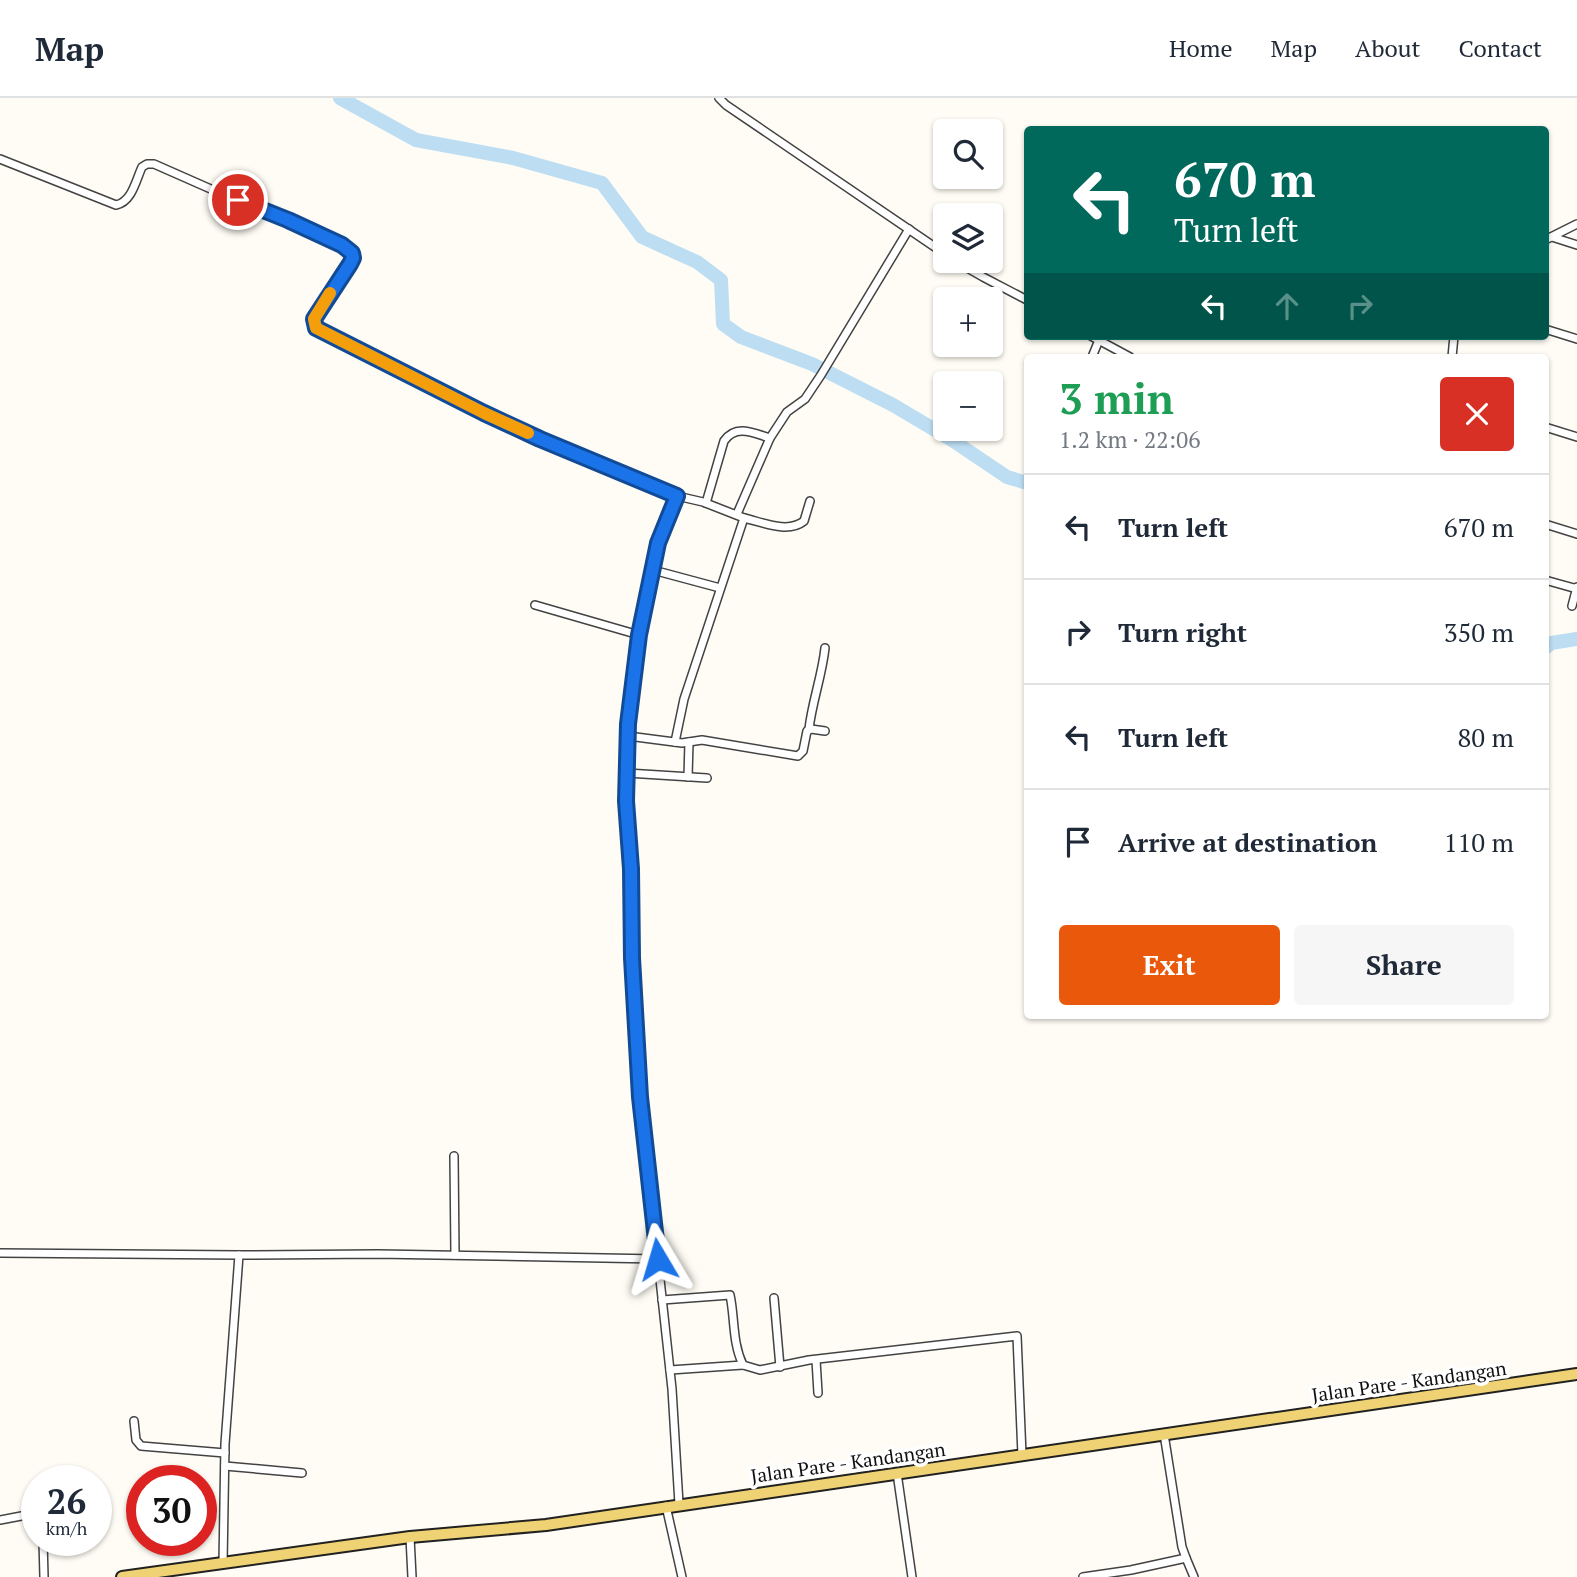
<!DOCTYPE html>
<html lang="en">
<head>
<meta charset="utf-8">
<style>
	:root { --surface:#fff; --page:#f6f6f7; --text:#1f2937; --muted:#747a83; --line:#e0e1e3; --accent:#ea580c }
	body { margin:0; font-family:"PT Serif",serif; background:var(--page); color:var(--text); height:100vh; display:flex; flex-direction:column; font-size:26px; white-space:nowrap }
	* { box-sizing:border-box; margin:0 }
	p { font-size:23px; color:var(--muted) }
	.icon { flex:none; width:38px; height:38px; fill:none; stroke:currentColor; stroke-width:2; stroke-linecap:round; stroke-linejoin:round }
	.map { position:relative; flex:1; overflow:hidden }
	.details { position:absolute; left:1024px; top:256px; width:525px; height:665px; display:flex; flex-direction:column; background:var(--surface); border-radius:7px; box-shadow:0 2px 5px #0004 }
	.details>* { flex:none }
	.guide { position:absolute; left:1024px; top:28px; width:525px; height:214px; border-radius:7px; box-shadow:0 2px 5px #0004; background:#00695c; color:#fff; overflow:hidden }
	.fabs { position:absolute; left:933px; top:21px; display:grid; gap:14px }
	.fabs a { display:grid; place-items:center; width:70px; height:70px; border-radius:7px; background:var(--surface); box-shadow:0 2px 5px #0004; font-size:35px }
	.speed { position:absolute; left:21px; top:1367px; display:flex; gap:14px; font-size:35px; font-weight:700; text-align:center }
	.speed>* { display:grid; place-content:center; width:91px; height:91px; border-radius:50%; background:var(--surface); box-shadow:0 2px 5px #0004; line-height:1 }
	.speed small { font-size:18px; font-weight:400 }
	.speed .limit { border:10px solid #d22; background:#fff; color:#111 }
	.pin { position:absolute; display:grid; place-items:center; width:60px; height:60px; color:#fff; margin:-30px; border:4px solid #fff; border-radius:50%; box-shadow:0 2px 7px #0007 }
	.me { position:absolute; width:77px; margin:-38px; rotate:353deg; stroke-linejoin:round; filter:drop-shadow(0 0 5px #0008) }
	.turn { display:flex; align-items:center; gap:24px; height:147px; padding:0 35px; font-size:32px }
	.turn .icon { width:91px; height:91px; stroke-width:2.5 }
	.turn b { display:block; font-size:49px; line-height:60px }
	.lanes { display:flex; align-items:center; height:66px; padding:0 35px; background:#0003; justify-content:center; gap:35px; direction:ltr }
	.lanes .off { opacity:.35 }
	.round { display:grid; place-items:center; flex:none; width:74px; height:74px; border-radius:7px; background:var(--page) }
	.head { display:flex; align-items:center; justify-content:space-between; height:119px; padding:0 35px }
	h1 { font-size:42px; font-weight:700; line-height:52px; color:#1e9e55 }
	.action { display:flex; gap:14px; margin-top:auto; padding:14px 35px }
	.action a { flex:1; height:80px; border-radius:7px; background:var(--accent); color:#fff; font-size:28px; font-weight:700; line-height:80px; text-align:center }
	.action a+a { background:var(--page); color:var(--text) }
	ul { padding:0; list-style:none }
	li { display:flex; align-items:center; gap:21px; height:105px; padding:0 35px; border-top:2px solid var(--line) }
	li div { flex:1 }
	li b { display:block; font-size:26px }
	li em { font-style:normal }
	header { display:flex; align-items:center; gap:42px; box-sizing:border-box; height:98px; padding:0 35px; background:var(--surface); border-bottom:2px solid var(--line) }
	header strong { font-size:33px }
	nav { display:flex; gap:38px; margin-inline-start:auto; font-size:24px }
	.map>svg:first-child { display:block }
</style>
</head>
<body>
<header>
<strong>Map</strong>
<nav><a>Home</a><a>Map</a><a>About</a><a>Contact</a></nav>
</header>
<div class="map">
<svg width="1577" height="1479" viewBox="0 0 1577 1479">
	<rect width="100%" height="100%" fill="#fefcf4"/>
	<g fill="none" stroke-linecap="round" stroke-linejoin="round">
		<g stroke="#bcddf2" stroke-width="14">
			<path d="M340,0L416,42L513,60L602,85L642,139L697,164L721,182L723,226L741,239L812,266L893,307L952,342L1007,379L1027,385"/>
			<path d="M1545,550L1551,545L1577,541"/>
		</g>
		<defs>
			<g id="minor">
				<path d="M719,0L726,7L945,156"/>
				<path d="M0,61L116,107C132,104 136,82 142,69L147,66H154L213,92L288,122L346,149L352,155L353,160L314,221L316,230L483,315L555,347L677,398L658,445L639,537L629,612L626,703L630,771L632,860L640,999L672,1291L679,1406"/>
				<path d="M1552,139L1577,147"/>
				<path d="M1545,142L1577,126"/>
				<path d="M955,163L983,179L1027,202"/>
				<path d="M1545,231L1577,241"/>
				<path d="M1091,238L1130,259"/>
				<path d="M1092,259L1099,242"/>
				<path d="M1452,259L1454,238"/>
				<path d="M1545,329L1577,339"/>
				<path d="M706,405L724,343C736,326 753,335 770,340"/>
				<path d="M737,416L770,340L787,314L805,301L821,277L909,131"/>
				<path d="M744,420C762,424 788,436 804,423L810,403"/>
				<path d="M1545,426L1577,436"/>
				<path d="M653,472L720,490"/>
				<path d="M1545,482L1577,491"/>
				<path d="M535,507L639,537"/>
				<path d="M1572,508L1577,489"/>
				<path d="M809,631C812,604 822,578 825,550"/>
				<path d="M628,638L682,645L702,642L798,658L803,653L807,633L811,631L825,633"/>
				<path d="M675,644L684,601L744,420L703,404L677,398"/>
				<path d="M627,675L707,680"/>
				<path d="M688,679L689,644"/>
				<path d="M454,1058L455,1157"/>
				<path d="M0,1155L239,1157L378,1156L658,1161"/>
				<path d="M774,1200L780,1269"/>
				<path d="M662,1202L730,1197C735,1220 732,1244 743,1267L760,1272L809,1262L1017,1238L1022,1357"/>
				<path d="M816,1262L818,1295"/>
				<path d="M670,1272L743,1267"/>
				<path d="M134,1323L136,1342L141,1348L225,1355"/>
				<path d="M225,1368L302,1375"/>
				<path d="M897,1375L912,1479"/>
				<path d="M666,1408L682,1479"/>
				<path d="M0,1422L37,1415"/>
				<path d="M410,1439L412,1479"/>
				<path d="M43,1442L44,1479"/>
				<path d="M1186,1460L1194,1479"/>
				<path d="M223,1466L225,1346L239,1157"/>
				<path d="M1083,1479L1131,1472L1186,1460L1182,1449L1164,1336"/>
			</g>
			<path id="primary" d="M122,1479L410,1439L546,1427L1577,1276"/>
		</defs>
		<use href="#minor" stroke="#434343" stroke-width="10"/>
		<use href="#primary" stroke="#212121" stroke-width="14"/>
		<use href="#minor" stroke="#fff" stroke-width="7"/>
		<use href="#primary" stroke="#eed274" stroke-width="10"/>
	</g>
	<g fill="none" stroke-linecap="round" stroke-linejoin="round">
		<defs>
			<path id="route" d="M238,102L288,122L342,147L352,155L353,160L350,166L314,221L316,230L484,315L540,341L677,398L658,445L639,537L628,626L626,703L631,771L632,860L640,999L658,1161"/>
		</defs>
		<use href="#route" stroke="#114b97" stroke-width="18"/>
		<use href="#route" stroke="#1a73e8" stroke-width="12"/>
		<path stroke="#f59e0b" stroke-width="12" d="M330,195L314,221L316,230L484,315L528,335"/>
	</g>
	<g text-anchor="middle" dominant-baseline="central" stroke-width="7" stroke-linejoin="round" paint-order="stroke">
		<g font-size="19" fill="#101010" stroke="#fff">
			<text transform="translate(1409 1283) rotate(-8)">Jalan Pare - Kandangan</text>
			<text transform="translate(848 1364) rotate(-8)">Jalan Pare - Kandangan</text>
		</g>
	</g>
</svg>
<div class="fabs">
<a><svg class="icon" aria-label="search" viewBox="0 0 24 24"><circle cx="10" cy="10" r="6"/><path d="M15 15l6 6"/></svg></a>
<a><svg class="icon" aria-label="layers" viewBox="0 0 24 24"><path d="M12 4l9 5-9 5-9-5zM3 14l9 5 9-5"/></svg></a>
<a>+</a>
<a>−</a>
</div>
<div class="speed"><div>26<small>km/h</small></div><div class="limit">30</div></div>
<div class="pin" style="left:238px;top:102px;background:#d93025"><svg class="icon" aria-label="arrive" viewBox="0 0 24 24"><path d="M6 21V4h12l-3 4 3 4H6"/></svg></div>
<svg class="me" style="left:658px;top:1161px" viewBox="-20 -20 40 40"><path d="M0-17L14 15 0 8-14 15z" fill="#1a73e8" stroke="#fff" stroke-width="4"/></svg>
<div class="guide">
<div class="turn"><svg class="icon" aria-label="left" viewBox="0 0 24 24"><path d="M17 20v-9H6M10 6l-5 5 5 5"/></svg><div><b>670 m</b>Turn left</div></div>
<div class="lanes"><svg class="icon" aria-label="left" viewBox="0 0 24 24"><path d="M17 20v-9H6M10 6l-5 5 5 5"/></svg><svg class="icon off" aria-label="ahead" viewBox="0 0 24 24"><path d="M12 20V5M6 11l6-6 6 6"/></svg><svg class="icon off" aria-label="right" viewBox="0 0 24 24"><path d="M7 20v-9h11M14 6l5 5-5 5"/></svg></div>
</div>
<section class="details">
<div class="head"><div><h1>3 min</h1><p>1.2 km · 22:06</p></div><a class="round" style="background:#d93025;color:#fff"><svg class="icon" aria-label="close" viewBox="0 0 24 24"><path d="M6 6l12 12M18 6L6 18"/></svg></a></div>
<ul>
<li><svg class="icon" aria-label="left" viewBox="0 0 24 24"><path d="M17 20v-9H6M10 6l-5 5 5 5"/></svg><div><b>Turn left</b></div><em>670 m</em></li>
<li><svg class="icon" aria-label="right" viewBox="0 0 24 24"><path d="M7 20v-9h11M14 6l5 5-5 5"/></svg><div><b>Turn right</b></div><em>350 m</em></li>
<li><svg class="icon" aria-label="left" viewBox="0 0 24 24"><path d="M17 20v-9H6M10 6l-5 5 5 5"/></svg><div><b>Turn left</b></div><em>80 m</em></li>
<li><svg class="icon" aria-label="arrive" viewBox="0 0 24 24"><path d="M6 21V4h12l-3 4 3 4H6"/></svg><div><b>Arrive at destination</b></div><em>110 m</em></li>
</ul>
<div class="action"><a>Exit</a><a>Share</a></div>
</section>
</div>
</body>
</html>
